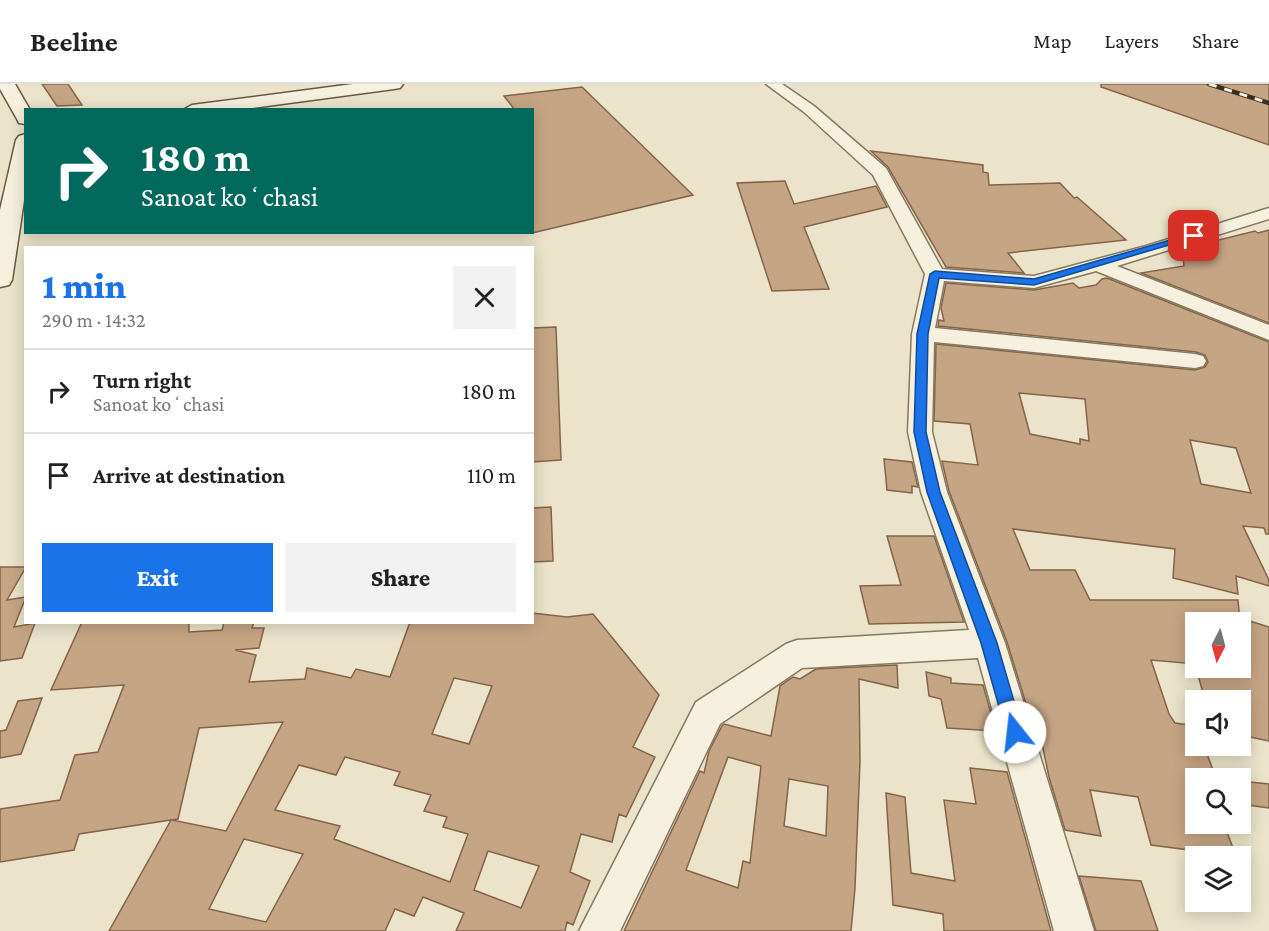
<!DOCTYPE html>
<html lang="en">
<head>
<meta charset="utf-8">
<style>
	:root { --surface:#fff; --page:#f2f2f2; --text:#222; --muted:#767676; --line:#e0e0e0; --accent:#1a73e8 }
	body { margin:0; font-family:"Crimson Pro",serif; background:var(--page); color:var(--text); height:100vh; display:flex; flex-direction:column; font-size:22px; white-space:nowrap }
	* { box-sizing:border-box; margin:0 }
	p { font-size:20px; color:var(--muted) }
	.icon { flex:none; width:33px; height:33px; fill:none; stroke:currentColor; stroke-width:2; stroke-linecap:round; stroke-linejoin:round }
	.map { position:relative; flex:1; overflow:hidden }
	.side { position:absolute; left:24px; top:162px; width:510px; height:378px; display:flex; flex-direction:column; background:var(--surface); border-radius:0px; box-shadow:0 3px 15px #0003 }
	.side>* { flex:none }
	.hud { position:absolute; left:24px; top:24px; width:510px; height:126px; border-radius:0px; box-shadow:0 3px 15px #0003; background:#00695c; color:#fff; overflow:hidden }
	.needle { width:39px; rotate:186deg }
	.controls { position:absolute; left:1185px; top:528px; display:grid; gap:12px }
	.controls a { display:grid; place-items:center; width:66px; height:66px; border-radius:0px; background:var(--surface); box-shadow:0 3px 15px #0003; font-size:30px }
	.pin { position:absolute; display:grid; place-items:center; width:51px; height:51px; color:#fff; margin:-26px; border-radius:12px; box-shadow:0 3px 9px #0006 }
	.me { position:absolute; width:66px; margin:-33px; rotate:344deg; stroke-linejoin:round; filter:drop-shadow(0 0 4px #0008) }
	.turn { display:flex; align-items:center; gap:21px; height:126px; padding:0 18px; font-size:27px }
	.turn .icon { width:78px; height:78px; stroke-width:2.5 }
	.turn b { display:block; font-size:42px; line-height:51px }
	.round { display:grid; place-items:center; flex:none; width:63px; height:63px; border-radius:0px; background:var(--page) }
	.overview { display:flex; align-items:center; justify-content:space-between; height:102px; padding:0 18px }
	h1 { font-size:36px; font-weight:800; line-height:45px; color:var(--accent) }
	.cta { display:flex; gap:12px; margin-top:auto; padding:12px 18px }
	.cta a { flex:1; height:69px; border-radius:0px; background:var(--accent); color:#fff; font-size:24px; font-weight:800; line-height:69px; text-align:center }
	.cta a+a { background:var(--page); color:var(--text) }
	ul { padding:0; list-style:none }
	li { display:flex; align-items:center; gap:18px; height:84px; padding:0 18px; border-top:2px solid var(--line) }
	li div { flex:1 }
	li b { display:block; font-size:22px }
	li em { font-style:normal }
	header { display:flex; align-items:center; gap:36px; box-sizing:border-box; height:84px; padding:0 30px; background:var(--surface); border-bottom:2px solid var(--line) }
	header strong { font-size:28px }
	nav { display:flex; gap:33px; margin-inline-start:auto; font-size:21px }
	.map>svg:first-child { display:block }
</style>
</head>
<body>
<header>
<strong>Beeline</strong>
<nav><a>Map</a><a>Layers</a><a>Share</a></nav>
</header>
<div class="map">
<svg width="1269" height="847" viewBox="0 0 1269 847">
	<rect width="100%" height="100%" fill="#ebe4cb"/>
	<g fill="#c6a584" stroke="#846448" stroke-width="1.5" fill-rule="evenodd">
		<path d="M42,0H68L82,21L57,22Z"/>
		<path d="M1101,0H1269V61L1101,3Z"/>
		<path d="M582,3L693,111L532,149V26H515L504,12Z"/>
		<path d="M871,67L983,81V88L988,89L989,101L1060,99L1074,114L1077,113L1126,156L1008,169L1024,189L946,183L888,83Z"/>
		<path d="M785,97L794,120L876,102L887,123L804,143L829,205L772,207L737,99Z"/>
		<path d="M1269,146V239L1141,189L1184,182L1182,165L1255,147L1258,149Z"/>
		<path d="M1107,194L1269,258V450H1266L1264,444L1243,442L1269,496V502L1236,492L1238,510L1173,494L1175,465L1013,445L1030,486H1075L1090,516H1238L1240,538H1196V580L1151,576L1169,630L1175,639L1196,642V662H1204L1216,694H1196V740H1224L1236,772L1151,761L1138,713L1090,706L1101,752L1065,746L1049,693L1040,650L1035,649L1007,558L949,407L942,377L978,381L970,340L934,337L936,260L1195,286L1205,283L1208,278L1205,271L1196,268L938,242L939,236L944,237L941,224L946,199L1034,206L1073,199L1079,204L1096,201L1102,195ZM1019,309L1085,315L1089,357L1080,355V360L1030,350ZM1190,356L1236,364L1251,409L1201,400Z"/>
		<path d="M556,243L561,376L532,378V244Z"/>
		<path d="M884,375L912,378L918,403L912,402V409L887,406Z"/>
		<path d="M551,423L553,477L532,478V424Z"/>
		<path d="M887,452H934L964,538L869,540L860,502L901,501Z"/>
		<path d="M0,483H26L7,516L26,513L14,543L35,539L22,574L0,577Z"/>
		<path d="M532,529L567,533L593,530L659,611L633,663L655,673L626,733L619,730L612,758L581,750L570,788L590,797L573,841L567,838L565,847H456L464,829L423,813L414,832L395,825L385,847H109L171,736L79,750L74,766L0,778V725L60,716L75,671L98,668L124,601L51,606L82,538H189V548L222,546L224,538H254L252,544H264L259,564L235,566L256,571L249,598L305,595L307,584L351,594L356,585L390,593L410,538H532ZM454,594L492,602L469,660L432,650ZM283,638L226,747L172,736L178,735L199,644ZM345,673L400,688L394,701L431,711L424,727L447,733L443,743L468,750L450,798L334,755L340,742L275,726L299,681L336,691ZM244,755L303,770L266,838L209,825ZM488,767L539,782L521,824L474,806Z"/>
		<path d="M1240,534L1269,543V657L1240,651V616H1205L1196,584H1240Z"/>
		<path d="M897,581L898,604L859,595L860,677L855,804L851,847H624L700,687L704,689L709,667L722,642L724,640L771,652L780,602L793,593L800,595L816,585ZM728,673L761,682L750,779L743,777L738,804L686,786ZM789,695L828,702L826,752L784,742Z"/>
		<path d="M926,588L951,594V599L983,601L996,647L947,644L941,615L929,612Z"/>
		<path d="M42,614L21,670L0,674V647L6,646L18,617Z"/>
		<path d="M970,684L1007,688L1051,847H944L943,830L893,821L886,709L905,713L911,789L955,797L944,716L976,720Z"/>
		<path d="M1240,697L1269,700V724L1240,720Z"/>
		<path d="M1079,792L1141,797L1158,847H1096Z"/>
	</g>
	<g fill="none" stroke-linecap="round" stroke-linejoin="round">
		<defs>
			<path id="street" d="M766,0H782L814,22L886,84L942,185L1034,192L1146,162L1269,124V135L1117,182L1269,241V256L1096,187L1034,204L944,197L935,244L1195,270L1203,272L1206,277L1203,282L1195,284L934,258L932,348L947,408L1005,559L1094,847H1054L978,574L802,584L720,640L620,847H579L696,618L786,560L797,556L969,546L921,408L908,348L912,250L925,190L873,91L804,28Z"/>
			<g id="secondary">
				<path d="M0,0H15L30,26H26V40L19,39L17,35L0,5Z"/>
				<path d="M353,0H403L400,4L394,5L238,26H183L192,21Z"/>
				<path d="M26,50V103L12,196L9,201L0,203V126L16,56L19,52Z"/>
			</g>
		</defs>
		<use href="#street" stroke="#877860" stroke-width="3"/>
		<use href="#secondary" stroke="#695943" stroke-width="3"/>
		<use href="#street" fill="#f6f1de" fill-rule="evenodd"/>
		<use href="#secondary" fill="#f6f1de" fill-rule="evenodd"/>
		<defs>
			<path id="rail" d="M1209,0L1269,19"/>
		</defs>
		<use href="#rail" stroke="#392f22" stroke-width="4.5"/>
		<use href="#rail" stroke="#f3eeda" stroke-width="3" stroke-dasharray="8" stroke-linecap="butt"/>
	</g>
	<path fill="#1a73e8" stroke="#114b97" stroke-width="1.5" d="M1191,150L1199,152L1034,201L939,194L928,250L926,348L940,408L997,559L1023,648L1021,654L1015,656L1009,654L1006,648L981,559L927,408L914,348L917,250L930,190L935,187L1034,195Z"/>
</svg>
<div class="controls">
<a><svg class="needle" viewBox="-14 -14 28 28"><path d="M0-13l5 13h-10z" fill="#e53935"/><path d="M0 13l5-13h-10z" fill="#767676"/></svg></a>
<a><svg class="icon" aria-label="sound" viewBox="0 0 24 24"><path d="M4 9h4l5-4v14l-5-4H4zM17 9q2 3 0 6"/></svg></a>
<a><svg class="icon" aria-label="search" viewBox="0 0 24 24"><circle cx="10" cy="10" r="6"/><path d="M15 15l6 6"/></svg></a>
<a><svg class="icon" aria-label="layers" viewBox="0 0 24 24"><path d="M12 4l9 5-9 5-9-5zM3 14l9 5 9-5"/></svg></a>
</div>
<div class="pin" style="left:1194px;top:152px;background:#d93025"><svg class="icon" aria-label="arrive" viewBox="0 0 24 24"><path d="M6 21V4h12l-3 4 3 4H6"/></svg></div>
<svg class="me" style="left:1015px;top:648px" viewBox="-20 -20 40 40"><circle r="19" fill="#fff"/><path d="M0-13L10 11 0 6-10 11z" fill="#1a73e8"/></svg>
<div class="hud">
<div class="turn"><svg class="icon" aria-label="right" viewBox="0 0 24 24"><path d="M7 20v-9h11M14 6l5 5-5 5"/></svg><div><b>180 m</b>Sanoat koʻchasi</div></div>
</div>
<section class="side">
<div class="overview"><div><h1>1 min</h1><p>290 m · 14:32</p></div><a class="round"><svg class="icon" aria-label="close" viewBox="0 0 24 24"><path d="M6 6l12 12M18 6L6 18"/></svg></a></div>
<ul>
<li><svg class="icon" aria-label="right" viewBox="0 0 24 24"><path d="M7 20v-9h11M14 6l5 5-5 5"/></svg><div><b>Turn right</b><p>Sanoat koʻchasi</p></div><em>180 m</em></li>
<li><svg class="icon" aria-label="arrive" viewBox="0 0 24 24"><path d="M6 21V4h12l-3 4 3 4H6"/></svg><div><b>Arrive at destination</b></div><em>110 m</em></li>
</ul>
<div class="cta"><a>Exit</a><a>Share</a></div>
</section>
</div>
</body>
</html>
